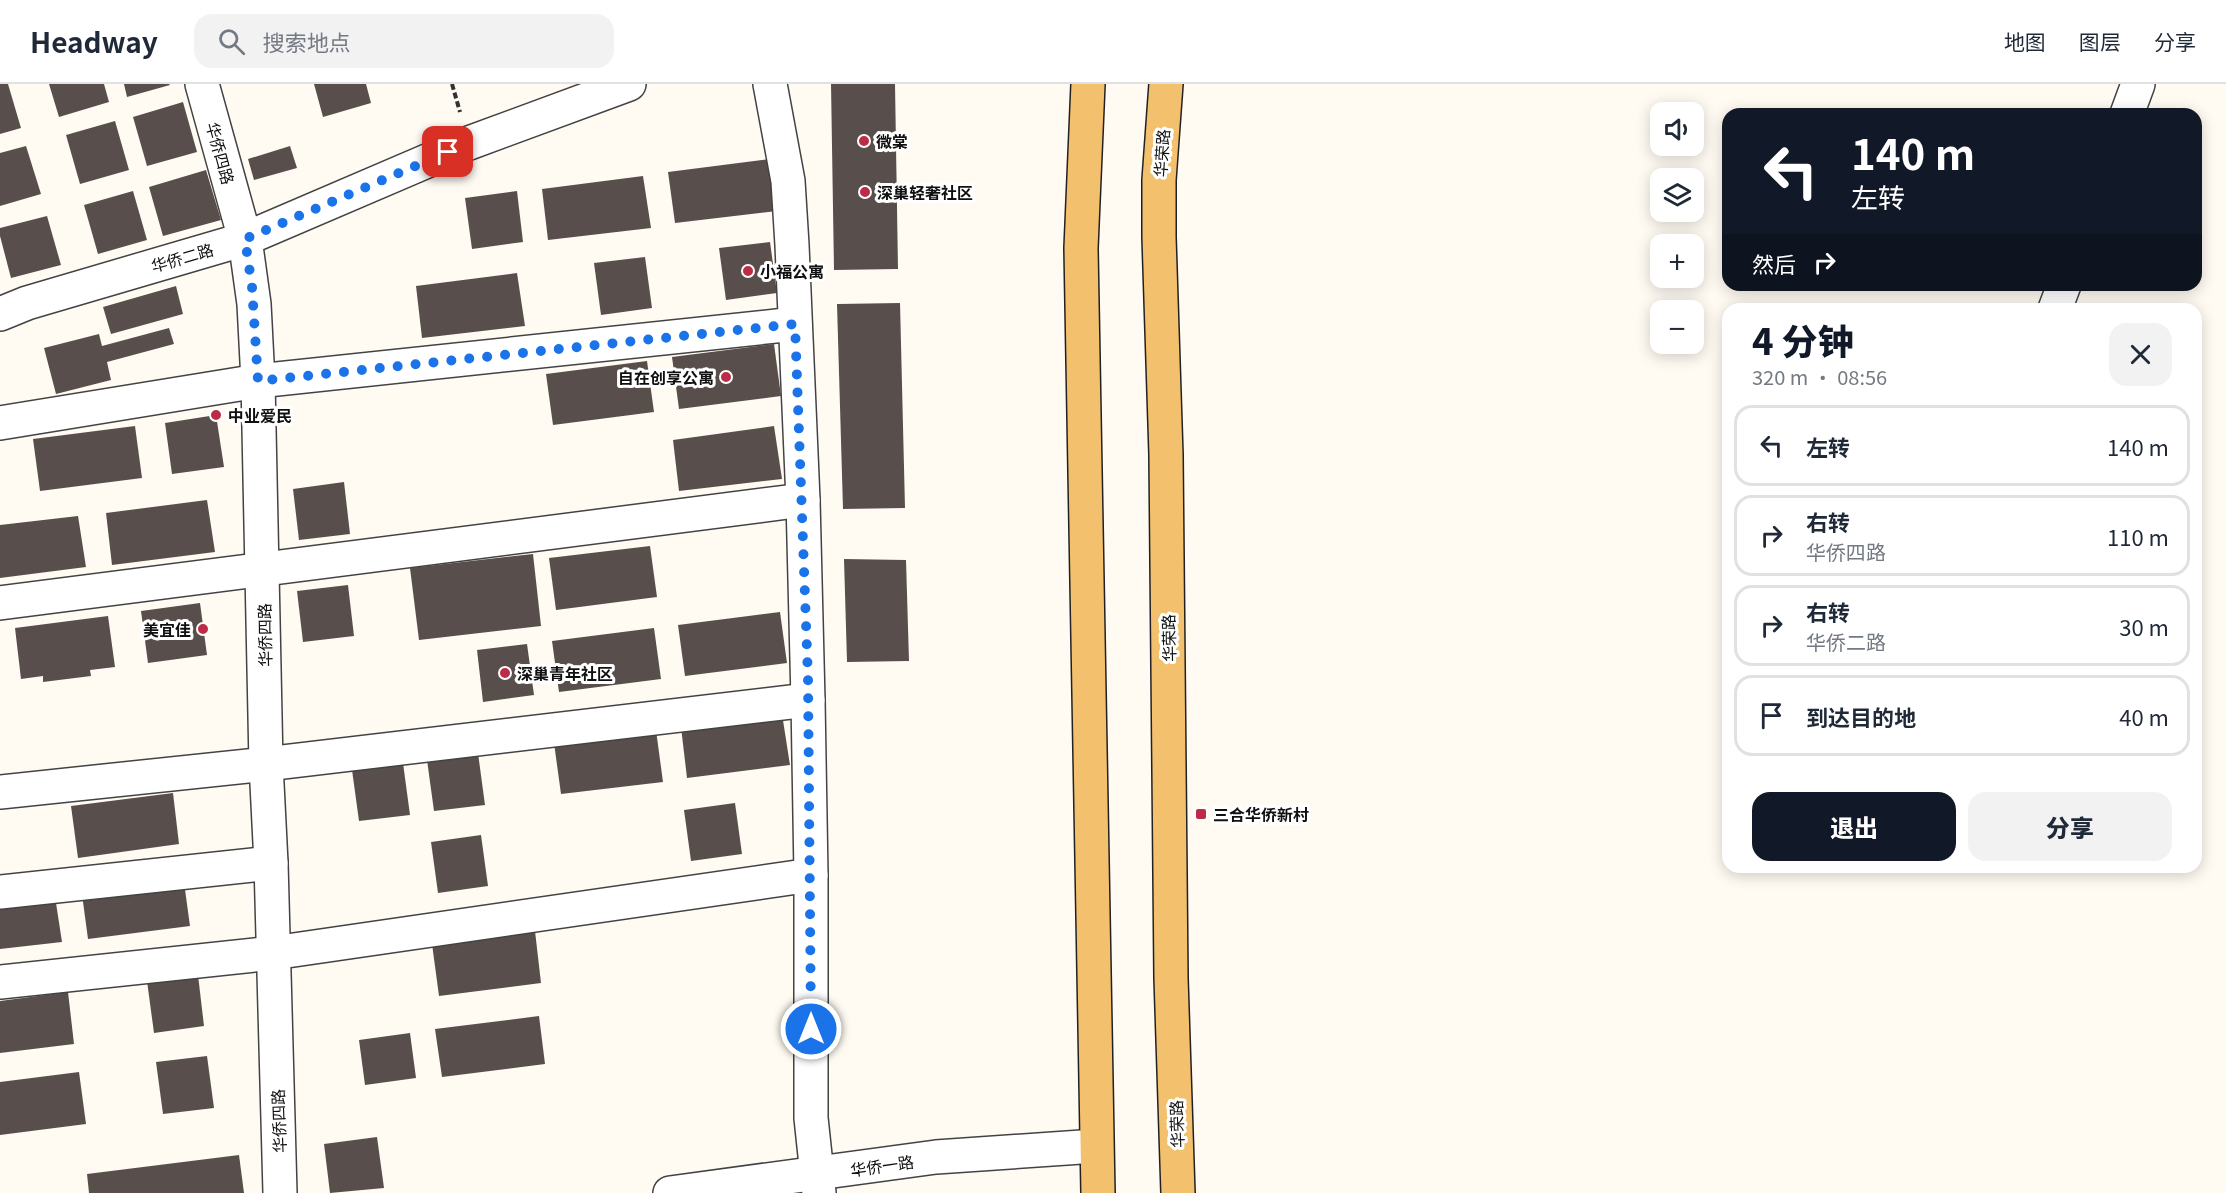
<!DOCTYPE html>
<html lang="zh">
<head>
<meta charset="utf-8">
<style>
	:root { --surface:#fff; --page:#f2f2f3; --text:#1f2937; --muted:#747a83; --line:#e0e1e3; --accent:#111827 }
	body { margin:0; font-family:Georgia,"Noto Sans SC",serif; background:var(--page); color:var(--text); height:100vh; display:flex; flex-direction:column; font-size:22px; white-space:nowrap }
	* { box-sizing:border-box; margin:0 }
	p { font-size:20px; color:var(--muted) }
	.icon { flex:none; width:33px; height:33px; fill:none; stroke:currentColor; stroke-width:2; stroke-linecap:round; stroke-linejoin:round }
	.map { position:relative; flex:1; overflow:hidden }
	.side { position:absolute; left:1722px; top:219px; width:480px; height:570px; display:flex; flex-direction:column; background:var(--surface); border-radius:18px; box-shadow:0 3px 15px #0003 }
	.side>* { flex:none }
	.guide { position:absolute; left:1722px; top:24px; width:480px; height:183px; border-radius:18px; box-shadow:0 3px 15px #0003; background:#111827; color:#fff; overflow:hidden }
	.controls { position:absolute; left:1650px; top:18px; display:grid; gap:12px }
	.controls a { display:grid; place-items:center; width:54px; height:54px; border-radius:12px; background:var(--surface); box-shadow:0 3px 15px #0003; font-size:30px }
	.pin { position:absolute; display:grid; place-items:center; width:51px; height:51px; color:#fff; margin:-26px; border-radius:12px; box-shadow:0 3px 9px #0006 }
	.me { position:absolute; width:66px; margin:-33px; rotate:0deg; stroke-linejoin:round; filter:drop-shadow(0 0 4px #0008) }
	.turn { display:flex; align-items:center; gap:21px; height:126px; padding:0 30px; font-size:27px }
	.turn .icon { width:78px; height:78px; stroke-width:2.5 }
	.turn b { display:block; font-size:42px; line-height:51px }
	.then { display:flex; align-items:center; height:57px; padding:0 30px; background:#0003; gap:12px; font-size:22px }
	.round { display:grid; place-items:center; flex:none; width:63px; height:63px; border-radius:18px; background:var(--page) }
	.headline { display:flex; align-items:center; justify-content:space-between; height:102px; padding:0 30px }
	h1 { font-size:36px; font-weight:800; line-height:45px; color:var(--accent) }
	.cta { display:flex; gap:12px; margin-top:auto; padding:12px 30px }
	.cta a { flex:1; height:69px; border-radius:18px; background:var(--accent); color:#fff; font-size:24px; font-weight:800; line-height:69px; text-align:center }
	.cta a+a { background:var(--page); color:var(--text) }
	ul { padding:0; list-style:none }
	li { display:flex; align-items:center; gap:18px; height:81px; margin:0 12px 9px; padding:0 18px; border:3px solid var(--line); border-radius:18px }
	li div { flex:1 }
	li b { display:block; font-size:22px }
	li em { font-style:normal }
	header { display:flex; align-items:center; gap:36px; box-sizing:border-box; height:84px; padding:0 30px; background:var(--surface); border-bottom:2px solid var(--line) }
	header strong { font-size:28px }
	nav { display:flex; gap:33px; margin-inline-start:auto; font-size:21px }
	.search { width:420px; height:54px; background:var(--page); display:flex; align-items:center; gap:15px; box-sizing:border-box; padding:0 21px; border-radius:18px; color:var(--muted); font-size:22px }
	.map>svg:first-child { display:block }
</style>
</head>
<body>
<header>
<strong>Headway</strong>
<div class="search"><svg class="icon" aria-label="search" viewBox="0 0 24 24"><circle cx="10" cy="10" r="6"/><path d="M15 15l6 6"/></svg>搜索地点</div>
<nav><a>地图</a><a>图层</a><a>分享</a></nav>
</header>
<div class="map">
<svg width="2226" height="1109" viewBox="0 0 2226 1109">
	<rect width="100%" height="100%" fill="#fffbf3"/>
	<g fill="#584f4c">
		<path d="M0,0H8L21,44L0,50Z"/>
		<path d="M49,0H104L109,18L59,33Z"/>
		<path d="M124,0H169L170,1L127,13Z"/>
		<path d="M314,0H366L371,19L323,33Z"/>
		<path d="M831,0H895L898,185L834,186Z"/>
		<path d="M183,18L197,68L147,82L133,33Z"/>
		<path d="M115,37L129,86L80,100L66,51Z"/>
		<path d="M26,62L41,110L0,122V69Z"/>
		<path d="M290,62L297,84L254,96L248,75Z"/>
		<path d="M770,75L777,127L675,139L668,88Z"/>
		<path d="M206,86L221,136L163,152L149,103Z"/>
		<path d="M643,92L651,144L548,156L542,105Z"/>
		<path d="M133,107L147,156L98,170L84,121Z"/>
		<path d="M517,107L523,158L472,165L465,114Z"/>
		<path d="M47,132L61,181L11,194L0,152V144Z"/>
		<path d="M770,158L777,209L726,216L719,164Z"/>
		<path d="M645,173L652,224L601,231L594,179Z"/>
		<path d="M517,189L525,242L422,254L416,202Z"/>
		<path d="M176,202L183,230L111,250L103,223Z"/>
		<path d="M900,219L905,424L843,425L837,220Z"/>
		<path d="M169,244L174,260L107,278L111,296L56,310L44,264L99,250L102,262Z"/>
		<path d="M774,260L781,312L679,325L672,273Z"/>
		<path d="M647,277L654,328L553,341L546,290Z"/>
		<path d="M216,331L224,383L172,390L165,339Z"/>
		<path d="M135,342L142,394L40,407L33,355Z"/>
		<path d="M774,342L782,395L679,407L673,356Z"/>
		<path d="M344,398L350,450L299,456L293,405Z"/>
		<path d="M207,416L215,468L112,481L106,429Z"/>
		<path d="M78,432L86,483L0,494V441Z"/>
		<path d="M650,462L657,513L556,526L549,474Z"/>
		<path d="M533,470L541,542L419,556L410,484Z"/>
		<path d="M844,475L906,476L909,577L847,578Z"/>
		<path d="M348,501L354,552L303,558L297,507Z"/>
		<path d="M200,519L207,571L148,579L141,527Z"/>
		<path d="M780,528L787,579L685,592L678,541Z"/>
		<path d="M108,532L115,583L90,586L91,592L43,598V592L21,595L15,544Z"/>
		<path d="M654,544L661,595L559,608L552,557Z"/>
		<path d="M527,560L534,611L483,618L477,566Z"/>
		<path d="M782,630L790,681L687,694L681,643Z"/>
		<path d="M656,646L663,698L561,710L554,659Z"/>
		<path d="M478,669L485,721L434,727L427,676Z"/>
		<path d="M403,679L410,731L359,737L352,686Z"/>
		<path d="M173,709L179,760L78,774L71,722Z"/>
		<path d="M735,719L742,770L691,777L684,726Z"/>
		<path d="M481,751L488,802L438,809L431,758Z"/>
		<path d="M183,791L190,842L88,855L81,803Z"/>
		<path d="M54,806L62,858L0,865V813Z"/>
		<path d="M535,847L541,899L439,912L432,860Z"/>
		<path d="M198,891L204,942L154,949L147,897Z"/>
		<path d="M68,908L74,960L0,969V917Z"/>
		<path d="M539,932L545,980L442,993L435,945Z"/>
		<path d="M410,949L416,994L365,1001L359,956Z"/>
		<path d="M207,972L214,1024L163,1030L156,978Z"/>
		<path d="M79,988L86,1040L0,1051V998Z"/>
		<path d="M377,1053L384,1104L330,1109L324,1060Z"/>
		<path d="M239,1071L244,1109H89L87,1090Z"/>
	</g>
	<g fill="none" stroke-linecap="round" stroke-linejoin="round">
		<defs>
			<g id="minor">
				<path d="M202,0L245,155L254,220L258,297L266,680L271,779L280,1109"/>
				<path d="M770,0L788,97L792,161L803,416L808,616L811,791V1034L819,1109"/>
				<path d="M2127,30L2138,0"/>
				<path d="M2055,225L2064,201"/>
				<path d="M0,230L27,219L245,155L469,59L629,0"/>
				<path d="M0,339L258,297L795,240"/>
				<path d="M0,519L803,416"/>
				<path d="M0,708L266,680L808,616"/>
				<path d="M0,808L271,779"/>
				<path d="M0,898L273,869L811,791"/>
				<path d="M670,1109L936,1073L1096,1062"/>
			</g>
			<g id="major">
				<path d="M1088,0L1081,164L1098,1109"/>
				<path d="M1166,0L1159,96V153L1166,371L1171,894L1178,1109"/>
			</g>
		</defs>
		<use href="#minor" stroke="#434343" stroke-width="36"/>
		<use href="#major" stroke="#212121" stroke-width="36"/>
		<path stroke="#323232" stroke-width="4" stroke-dasharray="6 3" stroke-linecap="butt" d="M452,0L460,28"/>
		<use href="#minor" stroke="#fff" stroke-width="33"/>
		<use href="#major" stroke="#f3c06e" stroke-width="33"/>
	</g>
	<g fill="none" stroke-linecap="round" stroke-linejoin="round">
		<path stroke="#1a73e8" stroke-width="10" stroke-dasharray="0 18" d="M448,68L245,155L252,203L258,297L795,240L808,594L811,945"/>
	</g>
	<g fill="#bc2c46" stroke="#fff" stroke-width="2">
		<circle cx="864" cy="57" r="6"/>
		<circle cx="865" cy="108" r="6"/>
		<circle cx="748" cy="187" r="6"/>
		<circle cx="726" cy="293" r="6"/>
		<circle cx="216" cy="331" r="6"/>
		<circle cx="203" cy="545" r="6"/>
		<circle cx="505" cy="589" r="6"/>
		<rect x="1195" y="724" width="12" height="12" rx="3"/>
	</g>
	<g text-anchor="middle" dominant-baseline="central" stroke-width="6" stroke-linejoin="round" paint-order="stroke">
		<g font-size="16" font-weight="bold" fill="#101010" stroke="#fff" text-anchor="start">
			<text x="876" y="57">微棠</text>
			<text x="877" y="108">深巢轻奢社区</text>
			<text x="760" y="187">小福公寓</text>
			<text x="714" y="293" text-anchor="end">自在创享公寓</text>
			<text x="228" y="331">中业爱民</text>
			<text x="191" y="545" text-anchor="end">美宜佳</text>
			<text x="517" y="589">深巢青年社区</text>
			<text x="1213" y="730">三合华侨新村</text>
		</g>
		<g font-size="16" fill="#101010" stroke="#fff">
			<text transform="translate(221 69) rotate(75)">华侨四路</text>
			<text transform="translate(1161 69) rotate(-86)">华荣路</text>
			<text transform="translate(182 173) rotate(-16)">华侨二路</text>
			<text transform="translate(264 551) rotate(-91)">华侨四路</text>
			<text transform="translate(1168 554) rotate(-91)">华荣路</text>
			<text transform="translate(278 1037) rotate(-92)">华侨四路</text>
			<text transform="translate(1176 1040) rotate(-92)">华荣路</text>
			<text transform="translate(882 1081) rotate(-8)">华侨一路</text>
		</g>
	</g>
</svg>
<div class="controls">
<a><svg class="icon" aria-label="sound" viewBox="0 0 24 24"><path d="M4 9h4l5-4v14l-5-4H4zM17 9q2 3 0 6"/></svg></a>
<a><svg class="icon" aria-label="layers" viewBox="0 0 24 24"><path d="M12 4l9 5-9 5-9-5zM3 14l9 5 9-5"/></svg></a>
<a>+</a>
<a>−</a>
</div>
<div class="pin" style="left:448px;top:68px;background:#d93025"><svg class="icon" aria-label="arrive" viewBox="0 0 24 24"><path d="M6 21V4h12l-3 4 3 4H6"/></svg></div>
<svg class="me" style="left:811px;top:945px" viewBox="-20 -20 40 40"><circle r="17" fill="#1a73e8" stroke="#fff" stroke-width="3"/><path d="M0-11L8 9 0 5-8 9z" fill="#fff"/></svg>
<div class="guide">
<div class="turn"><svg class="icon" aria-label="left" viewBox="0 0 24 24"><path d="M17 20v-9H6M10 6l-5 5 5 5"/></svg><div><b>140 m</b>左转</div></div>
<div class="then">然后<svg class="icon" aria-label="right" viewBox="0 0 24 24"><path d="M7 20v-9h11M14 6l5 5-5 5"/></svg></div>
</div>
<section class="side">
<div class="headline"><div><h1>4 分钟</h1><p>320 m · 08:56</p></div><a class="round"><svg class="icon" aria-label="close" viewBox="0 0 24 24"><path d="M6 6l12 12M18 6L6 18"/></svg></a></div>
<ul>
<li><svg class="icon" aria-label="left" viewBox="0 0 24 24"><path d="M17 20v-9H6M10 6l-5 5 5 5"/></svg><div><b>左转</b></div><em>140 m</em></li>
<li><svg class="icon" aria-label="right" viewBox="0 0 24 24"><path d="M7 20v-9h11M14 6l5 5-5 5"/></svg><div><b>右转</b><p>华侨四路</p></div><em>110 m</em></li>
<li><svg class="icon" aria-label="right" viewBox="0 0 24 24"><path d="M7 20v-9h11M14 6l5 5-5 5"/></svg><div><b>右转</b><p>华侨二路</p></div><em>30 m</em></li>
<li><svg class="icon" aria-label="arrive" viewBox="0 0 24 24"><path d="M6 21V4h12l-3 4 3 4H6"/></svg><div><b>到达目的地</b></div><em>40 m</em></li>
</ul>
<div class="cta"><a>退出</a><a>分享</a></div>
</section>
</div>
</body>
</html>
